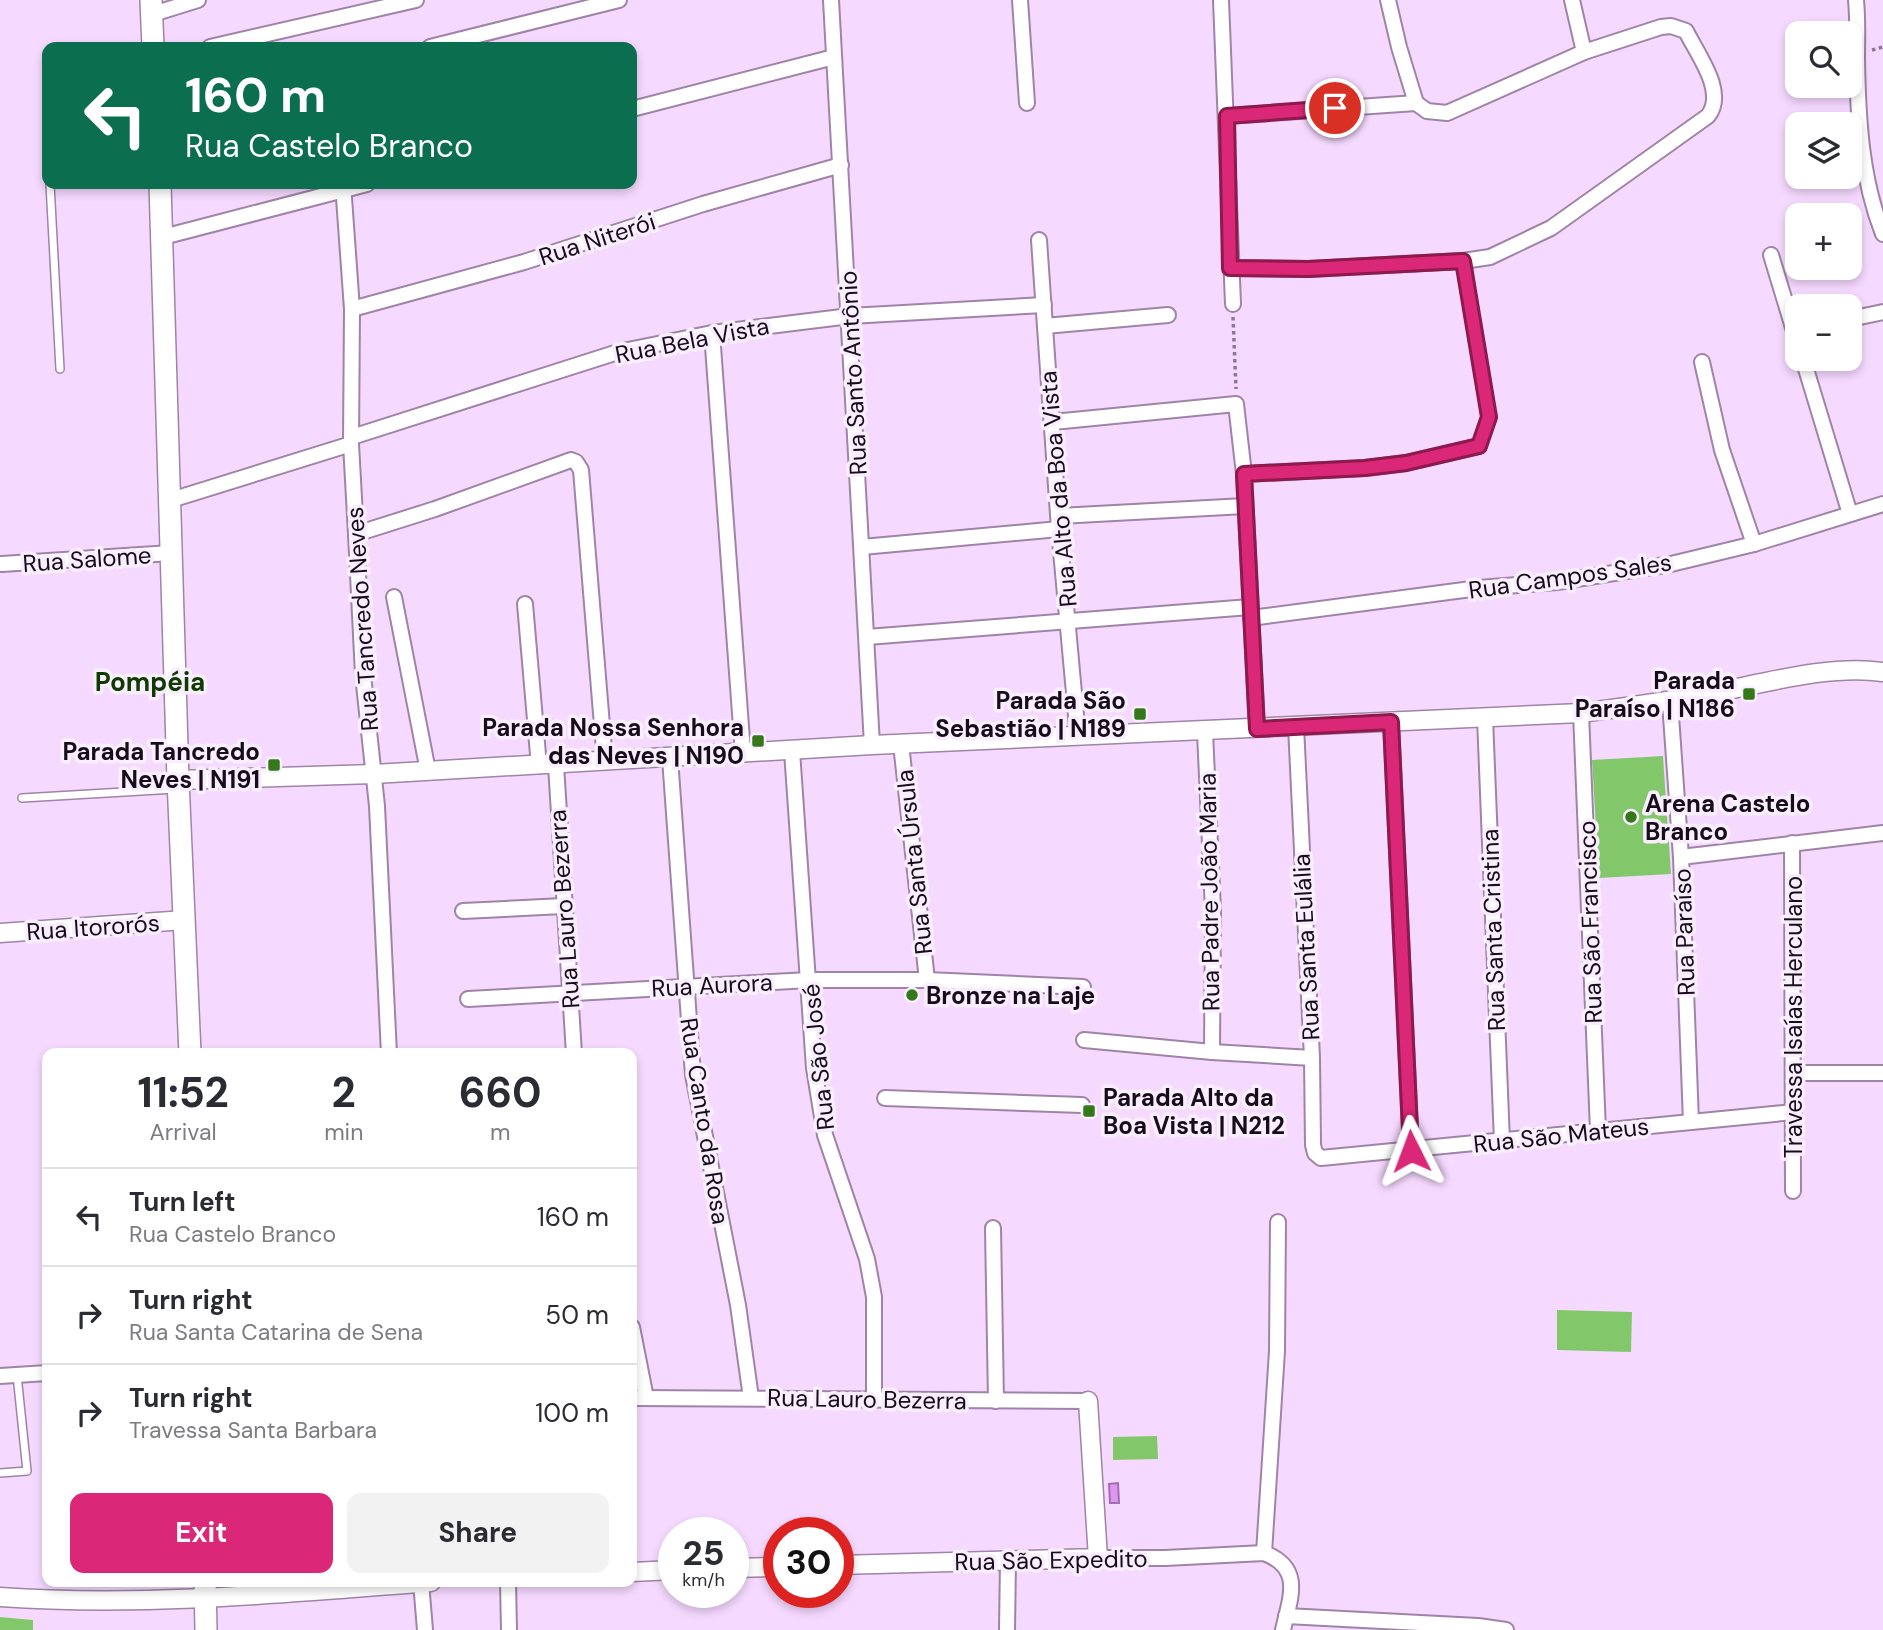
<!DOCTYPE html>
<html lang="en">
<head>
<meta charset="utf-8">
<style>
	:root { --surface:#fff; --page:#f2f2f3; --text:#2b2b33; --muted:#7c7c81; --line:#e1e1e2; --accent:#db2777 }
	body { margin:0; font-family:"DM Sans",sans-serif; background:var(--page); color:var(--text); height:100vh; display:flex; flex-direction:column; font-size:26px; white-space:nowrap }
	* { box-sizing:border-box; margin:0 }
	p { font-size:23px; color:var(--muted) }
	.icon { flex:none; width:38px; height:38px; fill:none; stroke:currentColor; stroke-width:2; stroke-linecap:round; stroke-linejoin:round }
	.map { position:relative; flex:1; overflow:hidden }
	.details { position:absolute; left:42px; top:1048px; width:595px; height:539px; display:flex; flex-direction:column; background:var(--surface); border-radius:14px; box-shadow:0 4px 10px #0003 }
	.details>* { flex:none }
	.banner { position:absolute; left:42px; top:42px; width:595px; height:147px; border-radius:14px; box-shadow:0 4px 10px #0003; background:#0b6e4f; color:#fff; overflow:hidden }
	.buttons { position:absolute; left:1785px; top:21px; display:grid; gap:14px }
	.buttons a { display:grid; place-items:center; width:77px; height:77px; border-radius:14px; background:var(--surface); box-shadow:0 4px 10px #0003; font-size:35px }
	.speed { position:absolute; left:658px; top:1517px; display:flex; gap:14px; font-size:35px; font-weight:700; text-align:center }
	.speed>* { display:grid; place-content:center; width:91px; height:91px; border-radius:50%; background:var(--surface); box-shadow:0 4px 10px #0003; line-height:1 }
	.speed small { font-size:18px; font-weight:400 }
	.speed .limit { border:10px solid #d22; background:#fff; color:#111 }
	.pin { position:absolute; display:grid; place-items:center; width:60px; height:60px; color:#fff; margin:-30px; border:4px solid #fff; border-radius:50%; box-shadow:0 2px 7px #0007 }
	.me { position:absolute; width:77px; margin:-38px; rotate:357deg; stroke-linejoin:round; filter:drop-shadow(0 0 5px #0008) }
	.turn { display:flex; align-items:center; gap:24px; height:147px; padding:0 28px; font-size:32px }
	.turn .icon { width:91px; height:91px; stroke-width:2.5 }
	.turn b { display:block; font-size:49px; line-height:60px }
	.eta { display:flex; justify-content:space-evenly; align-items:center; height:119px; text-align:center }
	.eta b { font-size:42px; font-weight:700; line-height:49px }
	.primary-button { display:flex; gap:14px; margin-top:auto; padding:14px 28px }
	.primary-button a { flex:1; height:80px; border-radius:14px; background:var(--accent); color:#fff; font-size:28px; font-weight:700; line-height:80px; text-align:center }
	.primary-button a+a { background:var(--page); color:var(--text) }
	ul { padding:0; list-style:none }
	li { display:flex; align-items:center; gap:21px; height:98px; padding:0 28px; border-top:2px solid var(--line) }
	li div { flex:1 }
	li b { display:block; font-size:26px }
	li em { font-style:normal }
	.map>svg:first-child { display:block }
</style>
</head>
<body>
<div class="map">
<svg width="1883" height="1630" viewBox="0 0 1883 1630">
	<rect width="100%" height="100%" fill="#f6d9ff"/>
	<g fill="#82c86b">
		<path d="M1663,756L1671,874L1599,878L1592,760Z"/>
		<path d="M1557,1310L1632,1312L1631,1352L1557,1350Z"/>
		<path d="M1157,1436L1158,1459L1113,1460V1437Z"/>
		<path d="M0,1617L33,1620V1630H0Z"/>
	</g>
	<path fill="#dd97f1" stroke="#a26eb0" stroke-width="2" d="M1118,1483L1119,1503H1110L1109,1484Z"/>
	<g fill="none" stroke-linecap="round" stroke-linejoin="round">
		<defs>
			<g id="service">
				<path d="M50,184L60,369"/>
				<path d="M1463,261L1489,417L1479,446"/>
				<path d="M22,798L175,789"/>
				<path d="M0,1473L27,1471L17,1375"/>
			</g>
			<g id="minor">
				<path d="M831,0L872,745"/>
				<path d="M1020,0L1027,103"/>
				<path d="M1221,0L1233,304"/>
				<path d="M1572,0L1584,52"/>
				<path d="M1856,0C1858,20 1857,39 1857,59C1858,119 1861,178 1883,234"/>
				<path d="M153,14L198,0"/>
				<path d="M210,47L416,0"/>
				<path d="M430,47L619,0"/>
				<path d="M632,109L834,57"/>
				<path d="M1227,116L1416,103"/>
				<path d="M343,184L352,309L351,444L356,534L363,675L377,806L389,1054"/>
				<path d="M163,237L367,184"/>
				<path d="M1039,240L1059,529L1078,737"/>
				<path d="M1771,255L1797,341"/>
				<path d="M1230,268L1308,269L1463,261L1490,257L1551,228L1708,116C1727,92 1697,54 1686,31L1671,26L1661,27L1584,52L1447,113L1427,111L1416,103L1399,47L1388,0"/>
				<path d="M352,309L524,262L703,204L841,165"/>
				<path d="M1850,319L1883,312"/>
				<path d="M1045,326L1168,315"/>
				<path d="M712,333L743,754"/>
				<path d="M1803,359L1850,514"/>
				<path d="M1702,362L1722,450L1754,544"/>
				<path d="M1053,422L1236,404L1244,474L1257,729"/>
				<path d="M352,437L618,352L712,333L850,316L1044,305"/>
				<path d="M1244,474L1365,468L1406,463L1479,446"/>
				<path d="M171,500L351,444"/>
				<path d="M1059,516L1245,506"/>
				<path d="M356,534L435,509L571,460L576,462L581,470L605,762"/>
				<path d="M862,547L1059,529"/>
				<path d="M2,564L171,553"/>
				<path d="M394,597L428,771"/>
				<path d="M525,604L539,766"/>
				<path d="M1251,618L1479,588L1557,582L1671,564L1754,544L1883,504"/>
				<path d="M867,637L1250,607"/>
				<path d="M1670,702L1681,857L1691,1122"/>
				<path d="M1581,713L1598,1131"/>
				<path d="M1485,718L1502,1142"/>
				<path d="M1391,722L1411,1151"/>
				<path d="M1296,726L1312,1058L1313,1145L1315,1153L1321,1158L1794,1112"/>
				<path d="M1205,732L1213,911L1212,1052"/>
				<path d="M901,744L927,980"/>
				<path d="M792,751L814,1068L825,1135L867,1259L874,1297V1400"/>
				<path d="M670,758L693,1075L738,1305L751,1398"/>
				<path d="M556,765L574,1054"/>
				<path d="M1792,843L1793,1191"/>
				<path d="M1681,857L1883,833"/>
				<path d="M463,911L563,906"/>
				<path d="M468,999L809,980H927L1083,987"/>
				<path d="M1084,1040L1212,1052L1312,1058"/>
				<path d="M1794,1073H1883"/>
				<path d="M885,1098L1082,1105"/>
				<path d="M993,1228L996,1401"/>
				<path d="M632,1327L646,1398"/>
				<path d="M0,1376L47,1373"/>
				<path d="M632,1398L1088,1401"/>
				<path d="M1264,1553L1277,1351L1278,1222"/>
				<path d="M1098,1558H1165L1264,1553C1304,1568 1290,1598 1283,1630"/>
				<path d="M421,1582L425,1630"/>
				<path d="M508,1582L509,1630"/>
				<path d="M1286,1616L1478,1626L1506,1630"/>
				<path d="M1007,1630L1008,1561"/>
			</g>
			<g id="tertiary">
				<path d="M178,780L374,774L872,745L1581,713C1624,707 1666,702 1708,694C1762,684 1829,664 1883,672"/>
				<path d="M0,933L185,920"/>
				<path d="M838,1565L1098,1558L1088,1401"/>
				<path d="M733,1568L779,1567"/>
				<path d="M632,1572L674,1570"/>
				<path d="M0,1597C144,1607 288,1593 431,1582"/>
			</g>
			<g id="secondary">
				<path d="M151,0L153,47"/>
				<path d="M160,184L178,780L190,1054"/>
				<path d="M205,1582L206,1630"/>
			</g>
		</defs>
		<use href="#service" stroke="#9f84a7" stroke-width="10"/>
		<use href="#minor" stroke="#9f84a7" stroke-width="18"/>
		<use href="#tertiary" stroke="#9f84a7" stroke-width="21"/>
		<use href="#secondary" stroke="#9f84a7" stroke-width="24"/>
		<g stroke="#8c7892" stroke-width="3.5" stroke-dasharray="3.5 3.5" stroke-linecap="butt">
			<path d="M1872,50L1883,47"/>
			<path d="M1233,317L1236,389"/>
		</g>
		<use href="#service" stroke="#fff" stroke-width="7"/>
		<use href="#minor" stroke="#fff" stroke-width="14"/>
		<use href="#tertiary" stroke="#fff" stroke-width="18"/>
		<use href="#secondary" stroke="#fff" stroke-width="21"/>
	</g>
	<g fill="none" stroke-linecap="round" stroke-linejoin="round">
		<defs>
			<path id="route" d="M1335,108L1227,116L1230,268L1308,269L1463,261L1489,417L1479,446L1406,463L1365,468L1244,474L1257,729L1391,722L1411,1151"/>
		</defs>
		<use href="#route" stroke="#8e194d" stroke-width="18"/>
		<use href="#route" stroke="#db2777" stroke-width="12"/>
	</g>
	<g fill="#357819" stroke="#f9eefd" stroke-width="2.5">
		<rect x="1742" y="687" width="14" height="14" rx="3.5"/>
		<rect x="1133" y="707" width="14" height="14" rx="3.5"/>
		<rect x="751" y="734" width="14" height="14" rx="3.5"/>
		<rect x="267" y="758" width="14" height="14" rx="3.5"/>
		<circle cx="1631" cy="817" r="7"/>
		<circle cx="912" cy="995" r="7"/>
		<rect x="1082" y="1104" width="14" height="14" rx="3.5"/>
	</g>
	<g text-anchor="middle" dominant-baseline="central" stroke-width="7" stroke-linejoin="round" paint-order="stroke">
		<g font-size="24" fill="#170d1a" stroke="#f9eefd">
			<text transform="translate(597 239) rotate(-18)">Rua Niterói</text>
			<text transform="translate(692 340) rotate(-11)">Rua Bela Vista</text>
			<text transform="translate(853 373) rotate(-93)">Rua Santo Antônio</text>
			<text transform="translate(1058 489) rotate(-95)">Rua Alto da Boa Vista</text>
			<text transform="translate(87 559) rotate(-4)">Rua Salome</text>
			<text transform="translate(1570 576) rotate(-8)">Rua Campos Sales</text>
			<text transform="translate(362 619) rotate(-94)">Rua Tancredo Neves</text>
			<text transform="translate(914 862) rotate(-96)">Rua Santa Úrsula</text>
			<text transform="translate(1209 892) rotate(-91)">Rua Padre João Maria</text>
			<text transform="translate(564 909) rotate(-94)">Rua Lauro Bezerra</text>
			<text transform="translate(1590 922) rotate(-92)">Rua São Francisco</text>
			<text transform="translate(93 927) rotate(-4)">Rua Itororós</text>
			<text transform="translate(1493 930) rotate(-92)">Rua Santa Cristina</text>
			<text transform="translate(1684 932) rotate(-92)">Rua Paraíso</text>
			<text transform="translate(1306 947) rotate(-93)">Rua Santa Eulália</text>
			<text transform="translate(712 985) rotate(-3)">Rua Aurora</text>
			<text transform="translate(1793 1017) rotate(-90)">Travessa Isaías Herculano</text>
			<text transform="translate(818 1057) rotate(-96)">Rua São José</text>
			<text transform="translate(705 1121) rotate(81)">Rua Canto da Rosa</text>
			<text transform="translate(1561 1135) rotate(-6)">Rua São Mateus</text>
			<text transform="translate(867 1399) rotate(1)">Rua Lauro Bezerra</text>
			<text transform="translate(1051 1560) rotate(-1)">Rua São Expedito</text>
		</g>
		<g font-size="24" font-weight="bold" fill="#170d1a" stroke="#f9eefd" text-anchor="end">
			<text x="1735" y="680">Parada<tspan x="1735" dy="28">Paraíso | N186</tspan></text>
			<text x="1126" y="700">Parada São<tspan x="1126" dy="28">Sebastião | N189</tspan></text>
			<text x="744" y="727">Parada Nossa Senhora<tspan x="744" dy="28">das Neves | N190</tspan></text>
			<text x="260" y="751">Parada Tancredo<tspan x="260" dy="28">Neves | N191</tspan></text>
			<text x="1645" y="803" text-anchor="start">Arena Castelo<tspan x="1645" dy="28">Branco</tspan></text>
			<text x="926" y="995" text-anchor="start">Bronze na Laje</text>
			<text x="1103" y="1097" text-anchor="start">Parada Alto da<tspan x="1103" dy="28">Boa Vista | N212</tspan></text>
		</g>
		<g font-size="26" font-weight="bold" fill="#0f3b00" stroke="#f9eefd">
			<text x="150" y="682">Pompéia</text>
		</g>
	</g>
</svg>
<div class="buttons">
<a><svg class="icon" aria-label="search" viewBox="0 0 24 24"><circle cx="10" cy="10" r="6"/><path d="M15 15l6 6"/></svg></a>
<a><svg class="icon" aria-label="layers" viewBox="0 0 24 24"><path d="M12 4l9 5-9 5-9-5zM3 14l9 5 9-5"/></svg></a>
<a>+</a>
<a>−</a>
</div>
<div class="speed"><div>25<small>km/h</small></div><div class="limit">30</div></div>
<div class="pin" style="left:1335px;top:108px;background:#d93025"><svg class="icon" aria-label="arrive" viewBox="0 0 24 24"><path d="M6 21V4h12l-3 4 3 4H6"/></svg></div>
<svg class="me" style="left:1411px;top:1151px" viewBox="-20 -20 40 40"><path d="M0-17L14 15 0 8-14 15z" fill="#db2777" stroke="#fff" stroke-width="4"/></svg>
<div class="banner">
<div class="turn"><svg class="icon" aria-label="left" viewBox="0 0 24 24"><path d="M17 20v-9H6M10 6l-5 5 5 5"/></svg><div><b>160 m</b>Rua Castelo Branco</div></div>
</div>
<section class="details">
<div class="eta">
<div><b>11:52</b><p>Arrival</p></div>
<div><b>2</b><p>min</p></div>
<div><b>660</b><p>m</p></div>
</div>
<ul>
<li><svg class="icon" aria-label="left" viewBox="0 0 24 24"><path d="M17 20v-9H6M10 6l-5 5 5 5"/></svg><div><b>Turn left</b><p>Rua Castelo Branco</p></div><em>160 m</em></li>
<li><svg class="icon" aria-label="right" viewBox="0 0 24 24"><path d="M7 20v-9h11M14 6l5 5-5 5"/></svg><div><b>Turn right</b><p>Rua Santa Catarina de Sena</p></div><em>50 m</em></li>
<li><svg class="icon" aria-label="right" viewBox="0 0 24 24"><path d="M7 20v-9h11M14 6l5 5-5 5"/></svg><div><b>Turn right</b><p>Travessa Santa Barbara</p></div><em>100 m</em></li>
</ul>
<div class="primary-button"><a>Exit</a><a>Share</a></div>
</section>
</div>
</body>
</html>
